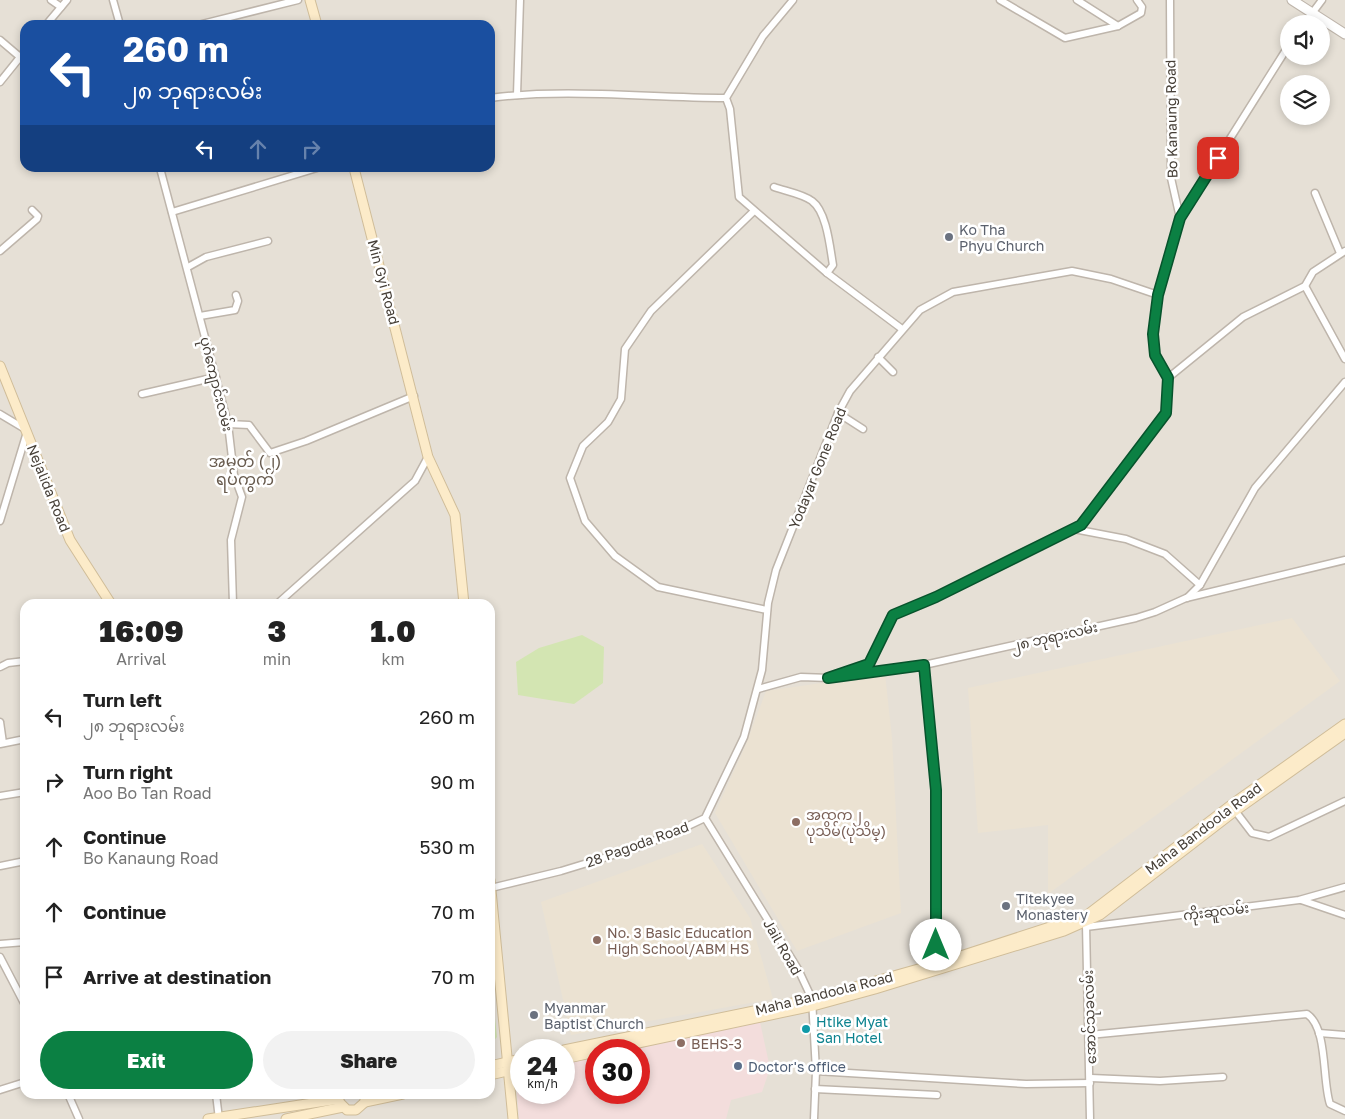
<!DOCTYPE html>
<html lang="en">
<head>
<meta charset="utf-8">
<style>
	:root { --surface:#fff; --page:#f2f2f2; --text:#222; --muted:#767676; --accent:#0b8043 }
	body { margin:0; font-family:"Golos Text","Noto Sans Myanmar",sans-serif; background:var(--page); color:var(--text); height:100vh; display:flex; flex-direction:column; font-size:19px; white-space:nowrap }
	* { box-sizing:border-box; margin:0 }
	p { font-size:16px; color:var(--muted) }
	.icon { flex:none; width:28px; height:28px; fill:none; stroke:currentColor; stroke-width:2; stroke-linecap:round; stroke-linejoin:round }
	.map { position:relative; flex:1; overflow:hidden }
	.side { position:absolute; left:20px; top:599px; width:475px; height:500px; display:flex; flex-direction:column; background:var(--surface); border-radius:15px; box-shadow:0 2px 8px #0003 }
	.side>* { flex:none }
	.hud { position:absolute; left:20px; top:20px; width:475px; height:152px; border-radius:15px; box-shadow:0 2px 8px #0003; background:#1a4fa0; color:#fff; overflow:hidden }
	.fabs { position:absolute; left:1280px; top:15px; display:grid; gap:10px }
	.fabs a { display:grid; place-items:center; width:50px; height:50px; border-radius:50%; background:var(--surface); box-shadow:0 2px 8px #0003; font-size:25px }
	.speed { position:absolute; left:510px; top:1039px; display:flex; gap:10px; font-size:25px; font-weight:700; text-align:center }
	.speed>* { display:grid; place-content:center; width:65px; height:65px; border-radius:50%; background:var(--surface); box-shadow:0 2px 8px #0003; line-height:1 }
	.speed small { font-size:12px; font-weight:400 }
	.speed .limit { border:8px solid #d22; background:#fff; color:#111 }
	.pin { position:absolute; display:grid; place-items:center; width:42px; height:42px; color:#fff; margin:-21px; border-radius:10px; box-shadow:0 2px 8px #0006 }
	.me { position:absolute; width:55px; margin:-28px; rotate:0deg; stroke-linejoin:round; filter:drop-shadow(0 0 4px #0008) }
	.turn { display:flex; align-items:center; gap:18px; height:105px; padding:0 20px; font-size:22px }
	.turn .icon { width:65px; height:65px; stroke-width:2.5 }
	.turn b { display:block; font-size:35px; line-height:42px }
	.lanes { display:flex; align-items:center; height:48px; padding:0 20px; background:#0003; justify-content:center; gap:25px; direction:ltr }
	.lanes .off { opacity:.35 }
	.eta { display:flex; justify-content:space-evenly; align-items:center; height:85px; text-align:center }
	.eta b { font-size:30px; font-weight:800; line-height:35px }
	.button { display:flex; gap:10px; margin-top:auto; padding:10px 20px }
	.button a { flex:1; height:58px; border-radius:30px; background:var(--accent); color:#fff; font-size:20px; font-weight:800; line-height:58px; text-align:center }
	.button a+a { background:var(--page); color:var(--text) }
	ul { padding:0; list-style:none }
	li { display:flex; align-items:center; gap:15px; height:65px; padding:0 20px }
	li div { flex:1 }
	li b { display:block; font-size:19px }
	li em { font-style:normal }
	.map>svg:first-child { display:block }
</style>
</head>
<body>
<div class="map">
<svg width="1345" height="1119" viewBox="0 0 1345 1119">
	<rect width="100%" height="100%" fill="#f3eee8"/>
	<path fill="#e6e0d6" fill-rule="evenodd" d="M0,0H1345V1119H0ZM1289,24H1321V56H1289ZM25,25H490V168H25ZM1289,84H1321V116H1289ZM25,604H490V1094H25ZM521,1050H564V1092H521ZM596,1050H639V1092H596Z"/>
	<g fill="#ebe2d2">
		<path d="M1292,618L1340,681L1048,894V825L978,833L968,688Z"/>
		<path d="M885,674L892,738L901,913L797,951L715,813L745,747L766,691Z"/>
		<path d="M702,844L750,918L773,999L571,1035L541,902Z"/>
	</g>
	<path fill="#f3dddc" d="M760,1022L770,1068L762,1092L731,1100L726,1119H519L515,1070L521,1069V1092H564V1061L596,1054V1092H639V1050H617Z"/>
	<g fill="#d3e5b2">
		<path d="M582,635L604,647L603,683L574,704L518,695L516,662L539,648Z"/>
		<path d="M490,970L497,1037L490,1045Z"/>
	</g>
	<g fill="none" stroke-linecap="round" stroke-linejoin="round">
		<defs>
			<g id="minor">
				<path d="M51,0L61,7"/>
				<path d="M113,0L120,25"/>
				<path d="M793,0L763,36L726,98L730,109L739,197L827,273L902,329"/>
				<path d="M1000,0L1065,38L1118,26L1141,13L1142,7L1137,0"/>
				<path d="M1077,0L1118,26"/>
				<path d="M1304,24L1322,0"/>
				<path d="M46,25L67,0"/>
				<path d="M198,25L298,0"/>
				<path d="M0,40L20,57"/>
				<path d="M0,82L25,51"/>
				<path d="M517,95L520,0"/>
				<path d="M490,98C567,88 648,98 726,98"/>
				<path d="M160,168L228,424L234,475L242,497L231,540L233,604"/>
				<path d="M774,187C785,191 803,194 812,201C827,212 830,248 833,265L827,273"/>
				<path d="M1315,193L1340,253"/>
				<path d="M754,211L651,311L625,349L621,399L608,422L583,446L570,478L585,521L615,556L658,587L767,610"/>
				<path d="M172,212L317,168"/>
				<path d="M1180,218L1289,45"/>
				<path d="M0,251L37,219L38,216L32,210"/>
				<path d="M188,267L206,257L268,241"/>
				<path d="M1305,286L1345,359"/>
				<path d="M200,316L235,310L238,301L236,295"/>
				<path d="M878,357L893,372"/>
				<path d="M1168,378L1243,317L1305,286L1313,272L1345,251"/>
				<path d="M142,394L216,377"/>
				<path d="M838,413L863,429"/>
				<path d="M0,414L25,429"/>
				<path d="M228,424L249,425L270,453L306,441L414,396"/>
				<path d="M0,521L27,432"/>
				<path d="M1074,529L1126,539L1165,554L1200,585"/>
				<path d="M1187,598L1200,585L1255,488L1345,382"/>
				<path d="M277,604L415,481L428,457"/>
				<path d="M924,665L936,790V964"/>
				<path d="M0,667L8,663L25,661"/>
				<path d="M840,676L924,665L1136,618L1155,612L1186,598L1345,560"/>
				<path d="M827,678L869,664L893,615L936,597L1081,525L1166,413L1168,378L1155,355L1153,334L1158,295L1180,218L1171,178L1170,0"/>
				<path d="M758,689L801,677L830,678"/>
				<path d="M0,722L3,743"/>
				<path d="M0,744L25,739"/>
				<path d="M0,796L25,792"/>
				<path d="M1233,808L1252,833L1269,837L1345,801"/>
				<path d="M705,818L798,969L812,999L816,1071L814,1119"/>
				<path d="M0,866L25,861"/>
				<path d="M491,888L561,871L633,849L671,834L705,818L744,737L762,670L768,603L776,570L838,413L850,391L920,310L953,292L1072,271L1111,279L1158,295"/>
				<path d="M1301,900L1345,915"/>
				<path d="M1086,924L1090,1119"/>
				<path d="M1086,927L1299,900L1345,887"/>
				<path d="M0,944L25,942"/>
				<path d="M0,957L25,1005"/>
				<path d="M1319,1033L1345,1035"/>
				<path d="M1089,1035L1307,1014C1328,1028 1322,1081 1330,1104L1345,1111"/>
				<path d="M816,1071L1026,1084L1090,1083"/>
				<path d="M1091,1078L1160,1081L1223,1077"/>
				<path d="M815,1089L937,1095"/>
				<path d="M0,1090L25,1082"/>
				<path d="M68,1094L79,1119"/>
				<path d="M216,1094L219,1119"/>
			</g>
			<path id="tertiary" d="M1292,0L1345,34"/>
			<g id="secondary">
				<path d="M310,0L317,25"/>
				<path d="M354,168L428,457L455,515L464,604"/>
				<path d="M0,366L70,540L111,604"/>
				<path d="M490,880L513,1119"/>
				<path d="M564,1050L812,999L936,964L1087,915L1231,805L1345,724"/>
				<path d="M605,1050L813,1006L875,989L1064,931L1100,915L1235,811L1345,733"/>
				<path d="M564,1059L596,1052"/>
				<path d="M490,1066L521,1059"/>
				<path d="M490,1075L521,1068"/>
				<path d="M365,1102L403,1094"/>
				<path d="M340,1103L347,1110H356L365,1102V1094"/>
				<path d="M208,1119L339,1099"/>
				<path d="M286,1119L343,1107"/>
			</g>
		</defs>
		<use href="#minor" stroke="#beb5ab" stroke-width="9"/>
		<use href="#tertiary" stroke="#beb5ab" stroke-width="11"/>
		<use href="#secondary" stroke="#d0bd99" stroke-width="11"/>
		<use href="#minor" stroke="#fff" stroke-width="6"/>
		<use href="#tertiary" stroke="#fff" stroke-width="9"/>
		<use href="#secondary" stroke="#fcebc9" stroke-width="9"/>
	</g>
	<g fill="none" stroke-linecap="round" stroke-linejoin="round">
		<defs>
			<path id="route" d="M936,945V790L924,665L828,678L869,664L893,615L936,597L1081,525L1166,413L1168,378L1155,355L1153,334L1158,295L1180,218L1218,158"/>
		</defs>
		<use href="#route" stroke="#07532c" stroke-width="12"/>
		<use href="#route" stroke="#0b8043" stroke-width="9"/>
	</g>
	<g fill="#6b7280" stroke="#fff" stroke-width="2">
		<circle cx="949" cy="237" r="5"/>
		<circle cx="1006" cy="906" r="5"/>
		<circle cx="534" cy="1015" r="5"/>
	</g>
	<g fill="#8d6e63" stroke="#fff" stroke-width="2">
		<circle cx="796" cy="822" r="5"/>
		<circle cx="597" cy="940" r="5"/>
		<circle cx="681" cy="1043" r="5"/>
	</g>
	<circle fill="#0f9aa8" stroke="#fff" stroke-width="2" cx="806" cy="1029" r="5"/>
	<circle fill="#5c6f8a" stroke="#fff" stroke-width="2" cx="738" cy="1066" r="5"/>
	<g text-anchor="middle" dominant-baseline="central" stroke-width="5" stroke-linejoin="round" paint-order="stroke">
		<g font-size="14" fill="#463f37" stroke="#fff">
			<text transform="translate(1171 119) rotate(-91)">Bo Kanaung Road</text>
			<text transform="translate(384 282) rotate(75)">Min Gyi Road</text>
			<text transform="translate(217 384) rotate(76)">ပုဂံကျောင်းလမ်း</text>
			<text transform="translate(817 468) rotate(-68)">Yodayar Gone Road</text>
			<text transform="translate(49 488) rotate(68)">Nejalida Road</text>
			<text transform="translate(1054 636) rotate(-13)">၂၈ ဘုရားလမ်း</text>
			<text transform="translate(1203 828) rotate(-37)">Maha Bandoola Road</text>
			<text transform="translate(637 844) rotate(-20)">28 Pagoda Road</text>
			<text transform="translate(1216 911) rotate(-7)">ကိုးဆူလမ်း</text>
			<text transform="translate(783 947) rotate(60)">Jail Road</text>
			<text transform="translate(824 993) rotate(-14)">Maha Bandoola Road</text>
			<text transform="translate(1089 1017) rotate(-92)">အောင်သုခလမ်း</text>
		</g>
		<g font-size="14" fill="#5b616d" stroke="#fff" text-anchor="start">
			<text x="959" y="229">Ko Tha<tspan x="959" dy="16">Phyu Church</tspan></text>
			<text x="1016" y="898">Titekyee<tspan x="1016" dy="16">Monastery</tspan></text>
			<text x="544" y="1007">Myanmar<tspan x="544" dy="16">Baptist Church</tspan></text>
		</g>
		<g font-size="14" fill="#785e54" stroke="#fff" text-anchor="start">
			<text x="806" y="814">အထက၂<tspan x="806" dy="16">ပုသိမ်(ပုသိမ္)</tspan></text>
			<text x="607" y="932">No. 3 Basic Education<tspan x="607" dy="16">High School/ABM HS</tspan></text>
			<text x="691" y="1043">BEHS-3</text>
		</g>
		<g font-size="14" fill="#0d838f" stroke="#fff" text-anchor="start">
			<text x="816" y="1021">Htike Myat<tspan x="816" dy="16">San Hotel</tspan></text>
		</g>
		<g font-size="14" fill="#4e5e75" stroke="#fff" text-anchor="start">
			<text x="748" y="1066">Doctor's office</text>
		</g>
		<g font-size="16" fill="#685b4e" stroke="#fff">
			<text x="245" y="461">အမှတ် (၂)<tspan x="245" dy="18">ရပ်ကွက်</tspan></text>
		</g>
	</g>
</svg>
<div class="fabs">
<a><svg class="icon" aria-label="sound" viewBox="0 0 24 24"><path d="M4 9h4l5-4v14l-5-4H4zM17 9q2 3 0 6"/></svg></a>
<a><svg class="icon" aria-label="layers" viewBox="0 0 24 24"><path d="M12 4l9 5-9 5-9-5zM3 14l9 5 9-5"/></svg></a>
</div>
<div class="speed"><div>24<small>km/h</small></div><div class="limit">30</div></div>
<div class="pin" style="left:1218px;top:158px;background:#d93025"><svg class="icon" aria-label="arrive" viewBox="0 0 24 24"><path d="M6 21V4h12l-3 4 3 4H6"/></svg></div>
<svg class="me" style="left:936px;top:945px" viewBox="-20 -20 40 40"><circle r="19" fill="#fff"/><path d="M0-13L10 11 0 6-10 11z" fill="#0b8043"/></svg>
<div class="hud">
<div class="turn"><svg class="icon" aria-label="left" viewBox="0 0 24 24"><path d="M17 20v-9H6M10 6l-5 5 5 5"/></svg><div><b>260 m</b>၂၈ ဘုရားလမ်း</div></div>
<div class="lanes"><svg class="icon" aria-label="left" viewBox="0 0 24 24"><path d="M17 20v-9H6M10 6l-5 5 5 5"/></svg><svg class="icon off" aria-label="ahead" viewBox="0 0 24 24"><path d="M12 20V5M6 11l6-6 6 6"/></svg><svg class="icon off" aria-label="right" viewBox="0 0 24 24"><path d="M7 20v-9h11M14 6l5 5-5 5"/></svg></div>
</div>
<section class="side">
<div class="eta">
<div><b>16:09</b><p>Arrival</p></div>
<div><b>3</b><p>min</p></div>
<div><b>1.0</b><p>km</p></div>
</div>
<ul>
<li><svg class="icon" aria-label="left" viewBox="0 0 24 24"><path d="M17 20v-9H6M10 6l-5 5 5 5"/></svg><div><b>Turn left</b><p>၂၈ ဘုရားလမ်း</p></div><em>260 m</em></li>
<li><svg class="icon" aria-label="right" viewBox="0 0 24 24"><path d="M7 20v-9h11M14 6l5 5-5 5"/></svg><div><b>Turn right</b><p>Aoo Bo Tan Road</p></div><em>90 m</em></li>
<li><svg class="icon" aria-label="ahead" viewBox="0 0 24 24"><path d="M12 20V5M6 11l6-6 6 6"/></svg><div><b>Continue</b><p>Bo Kanaung Road</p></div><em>530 m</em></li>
<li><svg class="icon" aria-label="ahead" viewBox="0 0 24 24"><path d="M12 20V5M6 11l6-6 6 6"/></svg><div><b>Continue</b></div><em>70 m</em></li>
<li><svg class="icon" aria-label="arrive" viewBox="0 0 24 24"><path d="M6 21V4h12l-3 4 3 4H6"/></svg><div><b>Arrive at destination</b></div><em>70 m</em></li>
</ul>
<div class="button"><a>Exit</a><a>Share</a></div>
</section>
</div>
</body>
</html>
